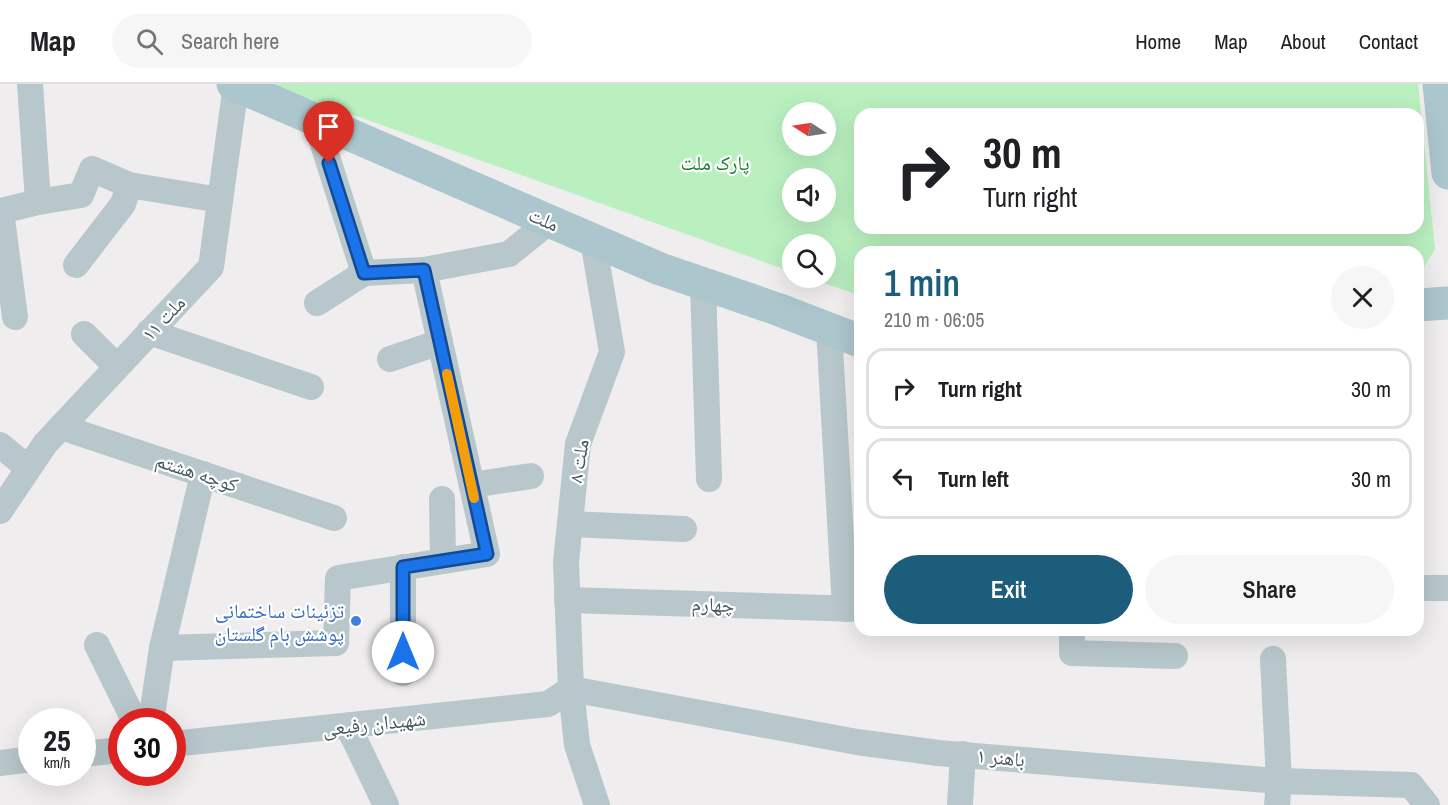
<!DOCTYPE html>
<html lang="en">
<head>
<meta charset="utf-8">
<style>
	:root { --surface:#fff; --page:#f6f6f6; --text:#202124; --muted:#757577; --line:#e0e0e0; --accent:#1b5d7a }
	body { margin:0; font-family:"Archivo Narrow","Noto Naskh Arabic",sans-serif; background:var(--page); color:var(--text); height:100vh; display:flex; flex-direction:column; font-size:22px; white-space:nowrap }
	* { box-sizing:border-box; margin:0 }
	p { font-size:20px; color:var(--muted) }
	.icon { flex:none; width:33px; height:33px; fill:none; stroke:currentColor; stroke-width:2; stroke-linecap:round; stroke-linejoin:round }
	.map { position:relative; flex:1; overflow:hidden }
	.drawer { position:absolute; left:854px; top:162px; width:570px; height:390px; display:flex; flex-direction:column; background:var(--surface); border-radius:18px; box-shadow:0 6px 24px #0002 }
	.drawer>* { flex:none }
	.banner { position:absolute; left:854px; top:24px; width:570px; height:126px; border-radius:18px; box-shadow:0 6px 24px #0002; background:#fff; color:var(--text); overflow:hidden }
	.needle { width:39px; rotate:282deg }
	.buttons { position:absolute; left:782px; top:18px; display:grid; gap:12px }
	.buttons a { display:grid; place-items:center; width:54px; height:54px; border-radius:50%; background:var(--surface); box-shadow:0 6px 24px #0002; font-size:30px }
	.speed { position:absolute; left:18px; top:624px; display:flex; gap:12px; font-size:30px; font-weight:700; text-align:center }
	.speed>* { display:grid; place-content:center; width:78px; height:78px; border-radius:50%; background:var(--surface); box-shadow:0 6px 24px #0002; line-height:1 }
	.speed small { font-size:15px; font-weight:400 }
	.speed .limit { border:9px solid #d22; background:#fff; color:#111 }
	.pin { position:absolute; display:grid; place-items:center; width:51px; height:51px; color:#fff; margin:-62px -26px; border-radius:50% 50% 50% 0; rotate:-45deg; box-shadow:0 0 6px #0007 }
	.pin .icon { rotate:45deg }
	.me { position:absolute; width:66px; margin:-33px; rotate:0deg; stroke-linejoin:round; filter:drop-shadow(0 0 4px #0008) }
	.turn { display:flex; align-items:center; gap:21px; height:126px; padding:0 30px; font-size:27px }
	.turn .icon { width:78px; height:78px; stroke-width:2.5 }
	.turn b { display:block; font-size:42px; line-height:51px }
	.round { display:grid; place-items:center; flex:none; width:63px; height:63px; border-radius:32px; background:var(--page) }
	.summary { display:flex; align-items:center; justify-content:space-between; height:102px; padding:0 30px }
	h1 { font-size:36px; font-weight:600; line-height:45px; color:var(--accent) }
	.cta { display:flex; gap:12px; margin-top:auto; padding:12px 30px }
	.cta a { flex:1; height:69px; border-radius:36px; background:var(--accent); color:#fff; font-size:24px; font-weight:600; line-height:69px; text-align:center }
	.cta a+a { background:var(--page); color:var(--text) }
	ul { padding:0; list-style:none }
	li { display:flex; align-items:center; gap:18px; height:81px; margin:0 12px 9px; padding:0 18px; border:3px solid var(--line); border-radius:18px }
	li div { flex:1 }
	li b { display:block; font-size:22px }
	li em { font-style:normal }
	header { display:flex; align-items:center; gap:36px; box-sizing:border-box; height:84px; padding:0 30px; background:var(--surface); border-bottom:2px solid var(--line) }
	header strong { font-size:28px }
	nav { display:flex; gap:33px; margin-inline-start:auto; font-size:21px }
	.search { width:420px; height:54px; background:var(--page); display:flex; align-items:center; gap:15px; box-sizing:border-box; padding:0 21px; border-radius:33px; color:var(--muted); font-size:22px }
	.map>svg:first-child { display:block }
</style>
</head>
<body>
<header>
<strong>Map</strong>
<div class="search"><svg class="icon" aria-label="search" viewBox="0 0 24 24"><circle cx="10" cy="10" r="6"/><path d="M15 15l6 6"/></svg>Search here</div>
<nav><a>Home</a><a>Map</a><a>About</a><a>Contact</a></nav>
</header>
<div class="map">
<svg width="1448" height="721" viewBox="0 0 1448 721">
	<rect width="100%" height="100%" fill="#f0edee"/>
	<path fill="#baf0c0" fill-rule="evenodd" d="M267,0H1418L1435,165L1423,185L1418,186V168H860L859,211L808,194H825V160H792V188ZM792,28H825V62H792ZM860,30H1418V144H860ZM792,94H825V128H792Z"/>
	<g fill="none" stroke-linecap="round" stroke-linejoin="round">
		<g stroke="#b8c7cb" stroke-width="26">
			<path d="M315,35L364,189"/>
			<path d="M38,118L81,111L92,85L129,101L220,116"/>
			<path d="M0,127L38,118L30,0"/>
			<path d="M1,127L15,233"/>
			<path d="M593,156L612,268L578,360L566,478L571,605L577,661L597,721"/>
			<path d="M76,181L123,120L129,101"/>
			<path d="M703,200L709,395"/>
			<path d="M317,219L364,189L424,186L509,170L550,137"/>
			<path d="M829,245L845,525"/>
			<path d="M149,248L311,303"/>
			<path d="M84,250L117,283"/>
			<path d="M390,275L440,258"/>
			<path d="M61,343L334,434"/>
			<path d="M0,361L28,384"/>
			<path d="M472,401L531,392"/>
			<path d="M442,415L443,477"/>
			<path d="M0,427L45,360L211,183L236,1"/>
			<path d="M570,440L684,445"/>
			<path d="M403,483V589"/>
			<path d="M1418,504H1448"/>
			<path d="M567,516L860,525"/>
			<path d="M1072,546V569L1175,572"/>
			<path d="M97,561L135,638"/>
			<path d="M162,564L336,559L338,494L487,470L424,186"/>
			<path d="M1273,575L1279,697L1277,721"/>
			<path d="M571,605L857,658L938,669L1279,697L1411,701L1427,721"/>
			<path d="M151,638L162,564L203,390"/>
			<path d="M348,642L386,721"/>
			<path d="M172,660L548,620L571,605"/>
			<path d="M82,670L122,666"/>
			<path d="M0,679L32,675"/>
			<path d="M960,721L963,670"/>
		</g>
		<g stroke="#acc6cd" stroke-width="33">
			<path d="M233,0L660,185L777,225L860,257"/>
			<path d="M1439,0L1448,89"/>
			<path d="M1418,221L1448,219"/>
		</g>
	</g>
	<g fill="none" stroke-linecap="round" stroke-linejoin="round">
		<defs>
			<path id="route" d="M329,79L364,189L424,186L487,470L403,483V568"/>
		</defs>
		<use href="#route" stroke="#114b97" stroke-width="15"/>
		<use href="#route" stroke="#1a73e8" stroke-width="10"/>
		<path stroke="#f59e0b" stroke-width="10" d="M447,290L474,414"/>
	</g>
	<circle fill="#3f7fe0" stroke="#fff" stroke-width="2" cx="356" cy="537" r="6"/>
	<g text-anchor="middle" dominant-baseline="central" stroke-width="4.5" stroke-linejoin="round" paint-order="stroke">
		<g font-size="20" fill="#147e2c" stroke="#fff">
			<text x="715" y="78">پارک ملت</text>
		</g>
		<g font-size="20" fill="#45575b" stroke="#fff">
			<text transform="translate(544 135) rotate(24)">ملت</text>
			<text transform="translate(163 234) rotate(-47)">۱۱ ملت</text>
			<text transform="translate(578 377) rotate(-81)">۸ ملت</text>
			<text transform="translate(197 388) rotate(18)">کوچه هشتم</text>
			<text transform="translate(713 520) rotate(2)">چهارم</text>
			<text transform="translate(374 639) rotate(-6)">شهیدان رفیعی</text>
			<text transform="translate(1001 673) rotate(5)">باهنر ۱</text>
		</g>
		<g font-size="20" fill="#366cbe" stroke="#fff" text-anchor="end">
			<text x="344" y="526">تزئینات ساختمانی<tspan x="344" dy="23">پوشش بام گلستان</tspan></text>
		</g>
	</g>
</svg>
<div class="buttons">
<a><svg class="needle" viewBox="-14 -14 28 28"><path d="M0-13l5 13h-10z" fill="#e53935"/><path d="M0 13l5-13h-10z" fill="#757577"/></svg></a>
<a><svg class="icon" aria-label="sound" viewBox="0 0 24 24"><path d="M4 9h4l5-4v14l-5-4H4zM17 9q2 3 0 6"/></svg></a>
<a><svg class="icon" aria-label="search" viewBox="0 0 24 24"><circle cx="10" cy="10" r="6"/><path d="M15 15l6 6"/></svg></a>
</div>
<div class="speed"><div>25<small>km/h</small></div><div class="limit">30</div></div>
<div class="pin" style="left:329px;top:79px;background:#d93025"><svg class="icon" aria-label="arrive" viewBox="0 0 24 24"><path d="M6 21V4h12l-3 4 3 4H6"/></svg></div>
<svg class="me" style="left:403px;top:568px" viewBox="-20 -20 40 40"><circle r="19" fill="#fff"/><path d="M0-13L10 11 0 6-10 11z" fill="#1a73e8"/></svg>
<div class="banner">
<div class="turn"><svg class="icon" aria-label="right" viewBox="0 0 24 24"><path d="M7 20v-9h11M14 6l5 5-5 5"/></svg><div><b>30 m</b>Turn right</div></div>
</div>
<section class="drawer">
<div class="summary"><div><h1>1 min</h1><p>210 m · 06:05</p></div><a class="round"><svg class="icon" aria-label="close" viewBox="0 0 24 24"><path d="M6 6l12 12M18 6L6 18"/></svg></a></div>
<ul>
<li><svg class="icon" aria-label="right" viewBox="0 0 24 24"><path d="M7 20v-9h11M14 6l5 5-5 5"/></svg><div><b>Turn right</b></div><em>30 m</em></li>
<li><svg class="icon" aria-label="left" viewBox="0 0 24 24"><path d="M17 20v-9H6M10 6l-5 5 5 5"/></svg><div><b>Turn left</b></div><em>30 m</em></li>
</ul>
<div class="cta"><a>Exit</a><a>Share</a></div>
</section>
</div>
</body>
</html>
